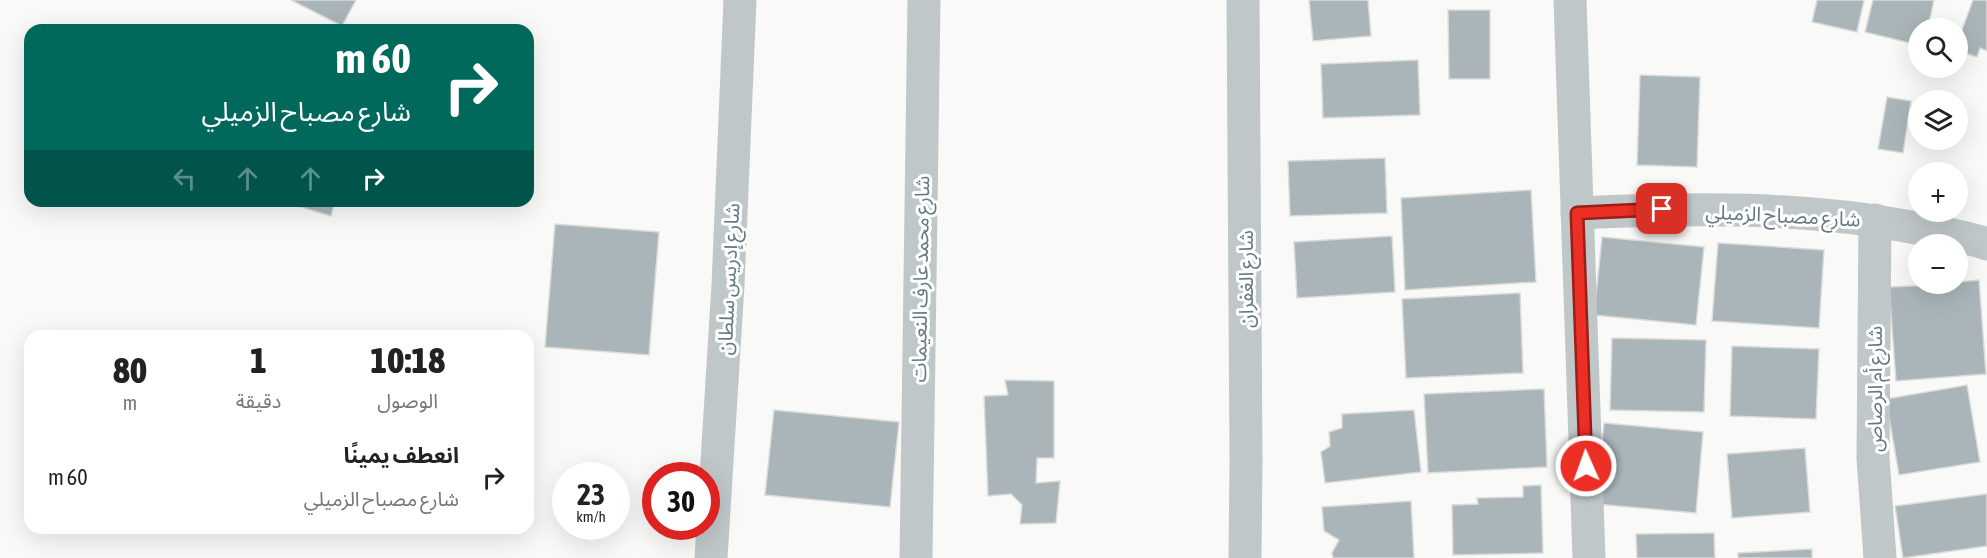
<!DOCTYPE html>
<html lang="ar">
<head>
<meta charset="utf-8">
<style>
	:root { --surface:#fff; --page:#f6f6f6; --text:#222; --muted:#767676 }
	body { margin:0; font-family:"Asap Condensed","Noto Sans Arabic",sans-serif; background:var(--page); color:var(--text); direction:rtl; height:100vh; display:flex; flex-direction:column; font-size:22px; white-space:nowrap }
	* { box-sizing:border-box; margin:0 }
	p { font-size:20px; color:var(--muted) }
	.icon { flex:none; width:33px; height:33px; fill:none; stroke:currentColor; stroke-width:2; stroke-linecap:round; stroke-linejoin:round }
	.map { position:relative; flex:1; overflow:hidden; direction:ltr }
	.sheet { position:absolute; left:24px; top:330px; width:510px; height:204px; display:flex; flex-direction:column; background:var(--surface); border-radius:18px; box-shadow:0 6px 24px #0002; direction:rtl }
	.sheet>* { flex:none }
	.guide { position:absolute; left:24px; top:24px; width:510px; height:183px; border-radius:18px; box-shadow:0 6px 24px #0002; direction:rtl; background:#00695c; color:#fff; overflow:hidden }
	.tools { position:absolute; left:1908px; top:18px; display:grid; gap:12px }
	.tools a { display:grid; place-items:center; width:60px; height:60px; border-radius:50%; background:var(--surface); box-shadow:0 6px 24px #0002; font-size:30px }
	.speed { position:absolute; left:552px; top:462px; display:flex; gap:12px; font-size:30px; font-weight:700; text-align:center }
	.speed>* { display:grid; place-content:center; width:78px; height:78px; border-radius:50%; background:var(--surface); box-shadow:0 6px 24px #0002; line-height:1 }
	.speed small { font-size:15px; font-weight:400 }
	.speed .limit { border:9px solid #d22; background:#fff; color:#111 }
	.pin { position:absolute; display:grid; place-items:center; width:51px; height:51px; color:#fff; margin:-26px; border-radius:12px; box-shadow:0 3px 9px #0006 }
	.me { position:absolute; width:66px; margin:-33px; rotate:358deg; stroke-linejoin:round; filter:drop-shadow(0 0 4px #0008) }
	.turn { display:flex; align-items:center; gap:21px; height:126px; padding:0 24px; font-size:27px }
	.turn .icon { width:78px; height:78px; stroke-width:2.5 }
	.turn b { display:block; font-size:42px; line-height:51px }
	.lanes { display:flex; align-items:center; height:57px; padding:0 24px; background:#0003; justify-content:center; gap:30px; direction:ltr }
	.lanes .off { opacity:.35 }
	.eta { display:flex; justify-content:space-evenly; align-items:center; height:102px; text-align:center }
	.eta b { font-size:36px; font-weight:800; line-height:42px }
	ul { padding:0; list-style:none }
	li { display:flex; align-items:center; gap:18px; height:90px; padding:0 24px }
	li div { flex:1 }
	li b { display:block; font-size:22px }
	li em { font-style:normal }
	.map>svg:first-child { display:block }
</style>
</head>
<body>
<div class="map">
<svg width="1987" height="558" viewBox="0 0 1987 558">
	<rect width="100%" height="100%" fill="#f9f9f7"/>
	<g fill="#a9b5b9" stroke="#dbdbd9" stroke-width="1.5">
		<path d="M291,0H356L342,26Z"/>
		<path d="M1309,0H1368L1371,36L1313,41Z"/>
		<path d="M1817,0H1864L1857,32L1812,22Z"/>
		<path d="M1873,0H1934L1928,28H1918V45L1865,32Z"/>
		<path d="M1973,0H1987V51L1980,48L1977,57L1958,51V37L1959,38Z"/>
		<path d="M1448,10H1490V79H1449Z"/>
		<path d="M1418,60L1420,115L1323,118L1321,64Z"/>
		<path d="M1640,75L1700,77L1697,167L1637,165Z"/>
		<path d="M1887,97L1911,101L1903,153L1878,149Z"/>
		<path d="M1385,158L1387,213L1290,216L1288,161Z"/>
		<path d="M1531,190L1536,282L1405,290L1401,198Z"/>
		<path d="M281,201H335L331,216Z"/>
		<path d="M555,224L659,232L649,355L545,347Z"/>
		<path d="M1392,236L1395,292L1297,298L1294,242Z"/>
		<path d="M1602,237L1704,247L1696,325L1594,315Z"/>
		<path d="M1718,243L1824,250L1819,328L1712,321Z"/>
		<path d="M1979,280L1986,374L1896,381L1889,287L1958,284V282Z"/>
		<path d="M1520,293L1523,373L1406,378L1402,299Z"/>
		<path d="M1612,338L1706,340L1704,412L1610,410Z"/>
		<path d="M1732,346L1819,349L1816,419L1730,416Z"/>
		<path d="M1005,380L1054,381V458H1037L1036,483L1060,481L1056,523L1020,524L1022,505L1011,494L988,496L984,396L1008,395Z"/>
		<path d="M1967,385L1980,462L1899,475L1886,399Z"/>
		<path d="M1544,389L1547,467L1428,473L1424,394Z"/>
		<path d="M774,410L899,422L890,507L765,495Z"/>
		<path d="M1414,410L1421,472L1325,483L1321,452L1330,446L1329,432L1342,428V414Z"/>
		<path d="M1604,423L1703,432L1696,513L1596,504Z"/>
		<path d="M1805,448L1810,512L1732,518L1727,454Z"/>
		<path d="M1541,485L1543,553L1453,555L1452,505L1478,504L1477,498L1523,497V486Z"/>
		<path d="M1987,494V546L1903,558L1895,506Z"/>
		<path d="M1411,501L1414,558H1333L1332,553L1339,540L1324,531L1322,507Z"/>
		<path d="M1714,533L1715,558H1637L1636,534Z"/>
		<path d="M1812,549V558H1738V553Z"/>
	</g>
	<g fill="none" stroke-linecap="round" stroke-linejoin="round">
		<g stroke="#c0c7c9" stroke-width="33">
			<path d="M1243,0L1246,460L1245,558"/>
			<path d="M1570,0L1589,558"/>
			<path d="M1577,213C1689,208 1801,206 1911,227C1936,232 1962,235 1987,244"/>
			<path d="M1875,220L1873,458L1880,558"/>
			<path d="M711,558L728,285L740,0"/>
			<path d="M916,558L924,0"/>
		</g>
	</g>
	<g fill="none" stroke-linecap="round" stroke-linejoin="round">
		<defs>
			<path id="route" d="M1586,466L1577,213L1662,209"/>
		</defs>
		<use href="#route" stroke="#991f18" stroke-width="15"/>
		<use href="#route" stroke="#eb2f25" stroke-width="10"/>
	</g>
	<g text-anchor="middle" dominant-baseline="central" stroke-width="6" stroke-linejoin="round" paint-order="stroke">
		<g font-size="20" fill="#637a83" stroke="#fff">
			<text transform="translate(1783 215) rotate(3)">شارع مصباح الزميلي</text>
			<text transform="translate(728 279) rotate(-87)">شارع إدريس سلطان</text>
			<text transform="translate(920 279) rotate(-89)">شارع محمد عارف النعيمات</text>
			<text transform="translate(1245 279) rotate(-90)">شارع الغفران</text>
			<text transform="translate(1874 389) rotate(-90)">شارع أم الرصاص</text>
		</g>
	</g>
</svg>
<div class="tools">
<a><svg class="icon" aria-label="search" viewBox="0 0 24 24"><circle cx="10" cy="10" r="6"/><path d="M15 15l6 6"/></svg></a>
<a><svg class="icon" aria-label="layers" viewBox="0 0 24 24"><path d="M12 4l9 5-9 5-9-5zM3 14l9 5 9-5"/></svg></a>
<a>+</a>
<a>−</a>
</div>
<div class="speed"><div>23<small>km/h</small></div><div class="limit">30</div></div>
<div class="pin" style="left:1662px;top:209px;background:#d93025"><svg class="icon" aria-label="arrive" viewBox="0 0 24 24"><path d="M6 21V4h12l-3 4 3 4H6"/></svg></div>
<svg class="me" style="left:1586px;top:466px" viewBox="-20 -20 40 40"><circle r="17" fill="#eb2f25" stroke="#fff" stroke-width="3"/><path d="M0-11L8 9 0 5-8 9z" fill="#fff"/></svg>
<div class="guide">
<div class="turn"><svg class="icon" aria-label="right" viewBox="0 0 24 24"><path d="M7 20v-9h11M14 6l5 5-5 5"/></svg><div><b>60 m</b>شارع مصباح الزميلي</div></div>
<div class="lanes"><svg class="icon off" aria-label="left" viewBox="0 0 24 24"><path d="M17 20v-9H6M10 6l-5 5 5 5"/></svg><svg class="icon off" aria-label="ahead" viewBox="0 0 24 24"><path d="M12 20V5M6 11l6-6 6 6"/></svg><svg class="icon off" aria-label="ahead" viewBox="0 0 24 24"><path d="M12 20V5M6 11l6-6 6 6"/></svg><svg class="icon" aria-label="right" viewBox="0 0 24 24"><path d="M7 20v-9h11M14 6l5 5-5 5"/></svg></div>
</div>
<section class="sheet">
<div class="eta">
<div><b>10:18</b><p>الوصول</p></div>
<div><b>1</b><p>دقيقة</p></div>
<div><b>80</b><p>m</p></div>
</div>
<ul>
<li><svg class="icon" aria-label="right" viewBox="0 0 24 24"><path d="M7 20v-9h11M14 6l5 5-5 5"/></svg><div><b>انعطف يمينًا</b><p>شارع مصباح الزميلي</p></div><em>60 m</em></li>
</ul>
</section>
</div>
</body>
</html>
